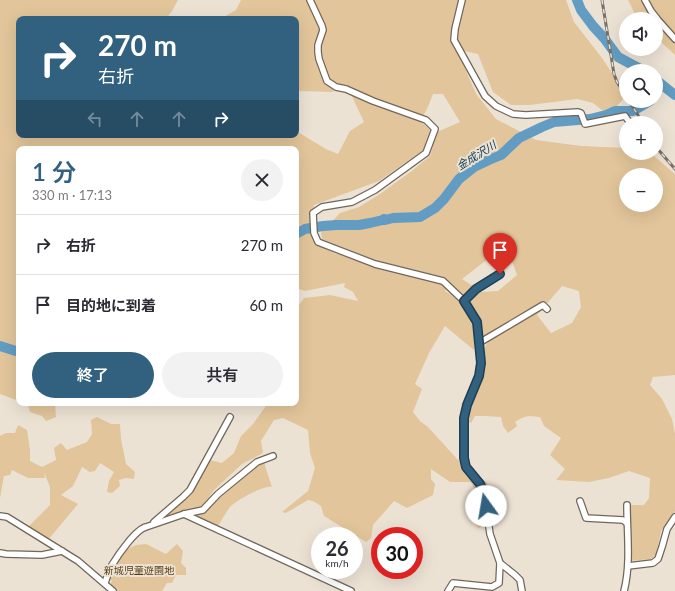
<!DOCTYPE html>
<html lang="ja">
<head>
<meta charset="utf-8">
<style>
	:root { --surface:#fff; --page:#f2f2f3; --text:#2b2b33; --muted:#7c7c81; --line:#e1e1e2; --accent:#31617f }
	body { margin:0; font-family:Lato,"Noto Sans JP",sans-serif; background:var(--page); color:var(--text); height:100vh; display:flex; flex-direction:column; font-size:15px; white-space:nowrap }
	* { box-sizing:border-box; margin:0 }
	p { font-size:13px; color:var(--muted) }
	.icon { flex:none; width:22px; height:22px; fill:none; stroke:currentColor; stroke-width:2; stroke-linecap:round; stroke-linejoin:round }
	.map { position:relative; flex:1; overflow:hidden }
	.side { position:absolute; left:16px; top:146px; width:283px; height:260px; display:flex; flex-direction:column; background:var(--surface); border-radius:8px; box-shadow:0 4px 16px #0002 }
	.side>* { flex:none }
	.guide { position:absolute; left:16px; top:16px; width:283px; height:122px; border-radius:8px; box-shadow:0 4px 16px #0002; background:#31617f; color:#fff; overflow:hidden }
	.tools { position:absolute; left:619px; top:12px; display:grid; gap:8px }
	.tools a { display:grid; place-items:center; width:44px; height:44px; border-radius:50%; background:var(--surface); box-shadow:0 4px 16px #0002; font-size:20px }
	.speed { position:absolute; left:311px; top:527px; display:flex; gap:8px; font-size:20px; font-weight:700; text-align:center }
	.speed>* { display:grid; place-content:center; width:52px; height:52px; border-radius:50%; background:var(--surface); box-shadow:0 4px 16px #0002; line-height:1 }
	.speed small { font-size:10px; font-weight:400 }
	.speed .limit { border:6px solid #d22; background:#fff; color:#111 }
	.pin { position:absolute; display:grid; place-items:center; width:34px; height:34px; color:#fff; margin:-41px -17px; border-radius:50% 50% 50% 0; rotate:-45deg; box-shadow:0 0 4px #0007 }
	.pin .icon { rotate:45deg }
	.me { position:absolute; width:44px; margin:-22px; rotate:347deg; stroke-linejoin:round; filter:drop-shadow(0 0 3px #0008) }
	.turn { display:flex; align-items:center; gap:14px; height:84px; padding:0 16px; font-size:18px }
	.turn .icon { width:52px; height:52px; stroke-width:2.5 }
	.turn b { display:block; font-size:28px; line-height:34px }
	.lanes { display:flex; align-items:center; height:38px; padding:0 16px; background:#0003; justify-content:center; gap:20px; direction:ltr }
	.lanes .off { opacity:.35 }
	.round { display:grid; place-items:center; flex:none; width:42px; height:42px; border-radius:21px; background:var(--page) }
	.headline { display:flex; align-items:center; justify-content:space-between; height:68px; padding:0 16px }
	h1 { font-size:24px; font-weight:600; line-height:30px; color:var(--accent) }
	.cta { display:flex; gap:8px; margin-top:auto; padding:8px 16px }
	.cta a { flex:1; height:46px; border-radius:24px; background:var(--accent); color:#fff; font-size:16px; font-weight:600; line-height:46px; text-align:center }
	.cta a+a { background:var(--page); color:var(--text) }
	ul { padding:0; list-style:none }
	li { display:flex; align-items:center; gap:12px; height:60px; padding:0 16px; border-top:1px solid var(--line) }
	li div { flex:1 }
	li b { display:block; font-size:15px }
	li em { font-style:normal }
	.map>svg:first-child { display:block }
</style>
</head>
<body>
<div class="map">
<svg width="675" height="591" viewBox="0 0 675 591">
	<rect width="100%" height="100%" fill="#ece2d4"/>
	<g fill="#e2c59a" fill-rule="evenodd">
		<path d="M0,0H178L172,11L166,19H19V135H296V19H220L236,10L241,0H566L574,22L602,58L626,94V96L616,107L603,111L593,103L577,99L530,105H511L493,92L478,54L464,51L461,59L476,94L496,119L536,140L581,146L626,148V153H647L654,156L675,174V375L653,377L650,385L662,399L672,419L675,434V511L661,531L656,555L651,559L629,561V505H644L649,498L650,478L629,471L609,478L589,482L556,480L565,469L550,455L561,438L544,426L540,417C529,416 525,415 515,422L517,426L508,433L503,426L501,417L486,416H475L471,423L466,421L469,407L486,363L484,349L492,334L480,340L479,322L467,301L479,290L482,292L498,291L517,275L508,250L498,251L462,279L473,286L464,296L450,283L375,260L322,239L321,233L340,213L359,207L380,194L413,170L430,156L437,132L460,122L443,94H433L427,109L420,121L430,130L423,150L379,181L314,205L310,232L320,246L336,254L351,256L361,261L445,283L449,287L445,291L462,301L476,323L474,350L445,326L429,353L415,384L422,389L413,412L420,421L428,427L458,460L474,469L478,475L487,483L490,490V496L495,508L492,517L479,528L472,520L482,505L479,501L472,484L469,482H450L431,469V479L435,484L433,495L407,508L394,501L373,525L371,538L366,542L324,516L321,506L313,501L308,500L286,513L282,512L308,491L315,468L310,453L308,430L283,418L274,420L261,441L263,453L242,464L213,491L204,505L160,521L176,507L190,492L210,460L222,463L234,453L241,436L253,424L266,406L262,403H296V309L304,298L330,295L358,301L353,292L344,287L345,283L305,291L296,288V149H19V401L0,394ZM346,84L364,122L350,131L338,154L326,149L296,131L299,91L332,92ZM626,175H656V205H626ZM562,286L579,291L581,307L572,323L551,333L537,315ZM528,312L531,313L501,333L498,330Z"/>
		<path d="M628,0H675V55L656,37V19H639L635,14Z"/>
		<path d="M24,403H55L56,417L46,421L42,416L30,412L28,405Z"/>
		<path d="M97,417L111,424H120L121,439L126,464L135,472L134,479L126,478L119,480L120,486L112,493L107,492L109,481L114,472L100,463L95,471L90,472L82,467L73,486L61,495L78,504L48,540L28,527L50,505V487L44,472L45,478H28L12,470L10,475L4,476L0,498V436L6,433H15L18,425L27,430L30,450V461L42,467L56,460L54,448L61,443L67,450L87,442L92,434L91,420Z"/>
		<path d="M264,461L266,469L272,487C264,485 237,500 230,507C226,512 222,520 218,526L192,515L228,488L257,464Z"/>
		<path d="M146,544L166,554L177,544L183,551L181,563L186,568V575H176L172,583H167L162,591H118L110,585L112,581L105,575L123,551L136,545Z"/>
	</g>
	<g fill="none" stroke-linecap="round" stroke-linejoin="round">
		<g stroke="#639cc2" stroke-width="10">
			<path d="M577,0L581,10L593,26L604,38L618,57L644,71"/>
			<path d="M656,80L675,95"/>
			<path d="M296,234L305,229L323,226L336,225H359L370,223L383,220L384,219L385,220L393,218L420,217L435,208L444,199L459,179L474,167L489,160L501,155L519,138L542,127L554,122L590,119L606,115L615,111H633L650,101"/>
			<path d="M0,346L19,352"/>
		</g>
		<defs>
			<g id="minor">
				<path d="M310,0L322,26L323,30L318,45V52L319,59L327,81L336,87L346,89L373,101L426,120L435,129L426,153L375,190L352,202L322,207L313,213L314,233L318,242L375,264L443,281L464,301L477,322L481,363L479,376L467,405L464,418V458L466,467L480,484L484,492L490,534L500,563L515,575L520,580L522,591"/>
				<path d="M462,0L455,29L454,40L485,96L496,106L513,114L526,115L578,112L581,113L585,124L625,116L630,123"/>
				<path d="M645,0L651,11L658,20L675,39"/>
				<path d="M464,301L476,289L500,274"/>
				<path d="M479,343L543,305L547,309"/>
				<path d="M580,501L586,518L623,520L627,523"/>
				<path d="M184,514L351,591"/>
				<path d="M0,516L7,517L78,561L113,591"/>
				<path d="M154,522L183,497L190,490L230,417"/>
				<path d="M0,553L6,554L42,555L62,551"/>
				<path d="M628,566L653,563L658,559L662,547L667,529L675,517"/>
				<path d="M105,583C107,577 109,570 112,565C118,555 136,529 146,527L184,514L203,510L218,494L257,462L273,456"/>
				<path d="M448,591L453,583L492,587L499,583L500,563"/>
				<path d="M624,591C631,565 627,532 627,505"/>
			</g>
		</defs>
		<use href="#minor" stroke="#70675a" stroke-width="8"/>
		<use href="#minor" stroke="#fff" stroke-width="5.5"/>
		<defs>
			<g id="rail">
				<path d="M602,0L614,74L617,82L626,96"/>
				<path d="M629,101L643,123"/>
				<path d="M656,147L675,169"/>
			</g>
		</defs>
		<use href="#rail" stroke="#767068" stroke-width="3"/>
		<use href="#rail" stroke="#ece2d4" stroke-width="1.5" stroke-dasharray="4.5" stroke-linecap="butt"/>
	</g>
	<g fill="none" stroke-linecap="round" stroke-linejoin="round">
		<defs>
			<path id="route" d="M486,506L484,492L480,484L466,467L464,458V418L467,405L479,376L481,363L477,322L464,301L476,289L500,274"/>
		</defs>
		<use href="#route" stroke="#203f53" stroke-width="10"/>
		<use href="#route" stroke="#31617f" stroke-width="7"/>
	</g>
	<g text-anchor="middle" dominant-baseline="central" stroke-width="4" stroke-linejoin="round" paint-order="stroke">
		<g font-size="10" fill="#573e13" stroke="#ece2d4">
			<text x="139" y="570">新城児童遊園地</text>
		</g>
		<g font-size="11" font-style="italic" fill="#083853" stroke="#ece2d4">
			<text transform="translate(476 155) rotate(-32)">金成沢川</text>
		</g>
	</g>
</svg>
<div class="tools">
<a><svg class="icon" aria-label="sound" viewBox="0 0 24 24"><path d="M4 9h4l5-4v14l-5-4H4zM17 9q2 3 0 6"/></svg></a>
<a><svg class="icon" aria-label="search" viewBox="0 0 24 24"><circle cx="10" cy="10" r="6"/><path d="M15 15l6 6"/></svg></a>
<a>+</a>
<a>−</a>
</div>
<div class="speed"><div>26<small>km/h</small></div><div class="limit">30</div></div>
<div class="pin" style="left:500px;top:274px;background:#d93025"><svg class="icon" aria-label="arrive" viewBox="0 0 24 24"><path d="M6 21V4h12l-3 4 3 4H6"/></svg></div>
<svg class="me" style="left:486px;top:506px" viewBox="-20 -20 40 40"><circle r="19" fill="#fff"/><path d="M0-13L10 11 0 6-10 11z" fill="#31617f"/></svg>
<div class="guide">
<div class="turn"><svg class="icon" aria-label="right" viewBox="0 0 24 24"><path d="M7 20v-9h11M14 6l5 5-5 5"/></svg><div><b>270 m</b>右折</div></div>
<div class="lanes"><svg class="icon off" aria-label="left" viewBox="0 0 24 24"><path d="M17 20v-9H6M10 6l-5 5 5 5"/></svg><svg class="icon off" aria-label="ahead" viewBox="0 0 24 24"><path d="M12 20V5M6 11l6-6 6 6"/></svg><svg class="icon off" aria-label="ahead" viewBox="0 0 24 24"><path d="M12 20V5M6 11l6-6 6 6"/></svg><svg class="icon" aria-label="right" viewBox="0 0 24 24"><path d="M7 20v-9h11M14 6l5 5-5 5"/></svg></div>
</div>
<section class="side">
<div class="headline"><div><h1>1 分</h1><p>330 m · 17:13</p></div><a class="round"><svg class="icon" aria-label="close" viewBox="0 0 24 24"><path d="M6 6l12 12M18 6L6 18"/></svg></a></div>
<ul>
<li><svg class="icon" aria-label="right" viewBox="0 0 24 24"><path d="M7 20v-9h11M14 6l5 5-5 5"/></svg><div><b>右折</b></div><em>270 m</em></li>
<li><svg class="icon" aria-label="arrive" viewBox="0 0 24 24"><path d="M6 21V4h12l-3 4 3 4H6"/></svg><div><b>目的地に到着</b></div><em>60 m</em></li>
</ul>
<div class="cta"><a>終了</a><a>共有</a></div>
</section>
</div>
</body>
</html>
